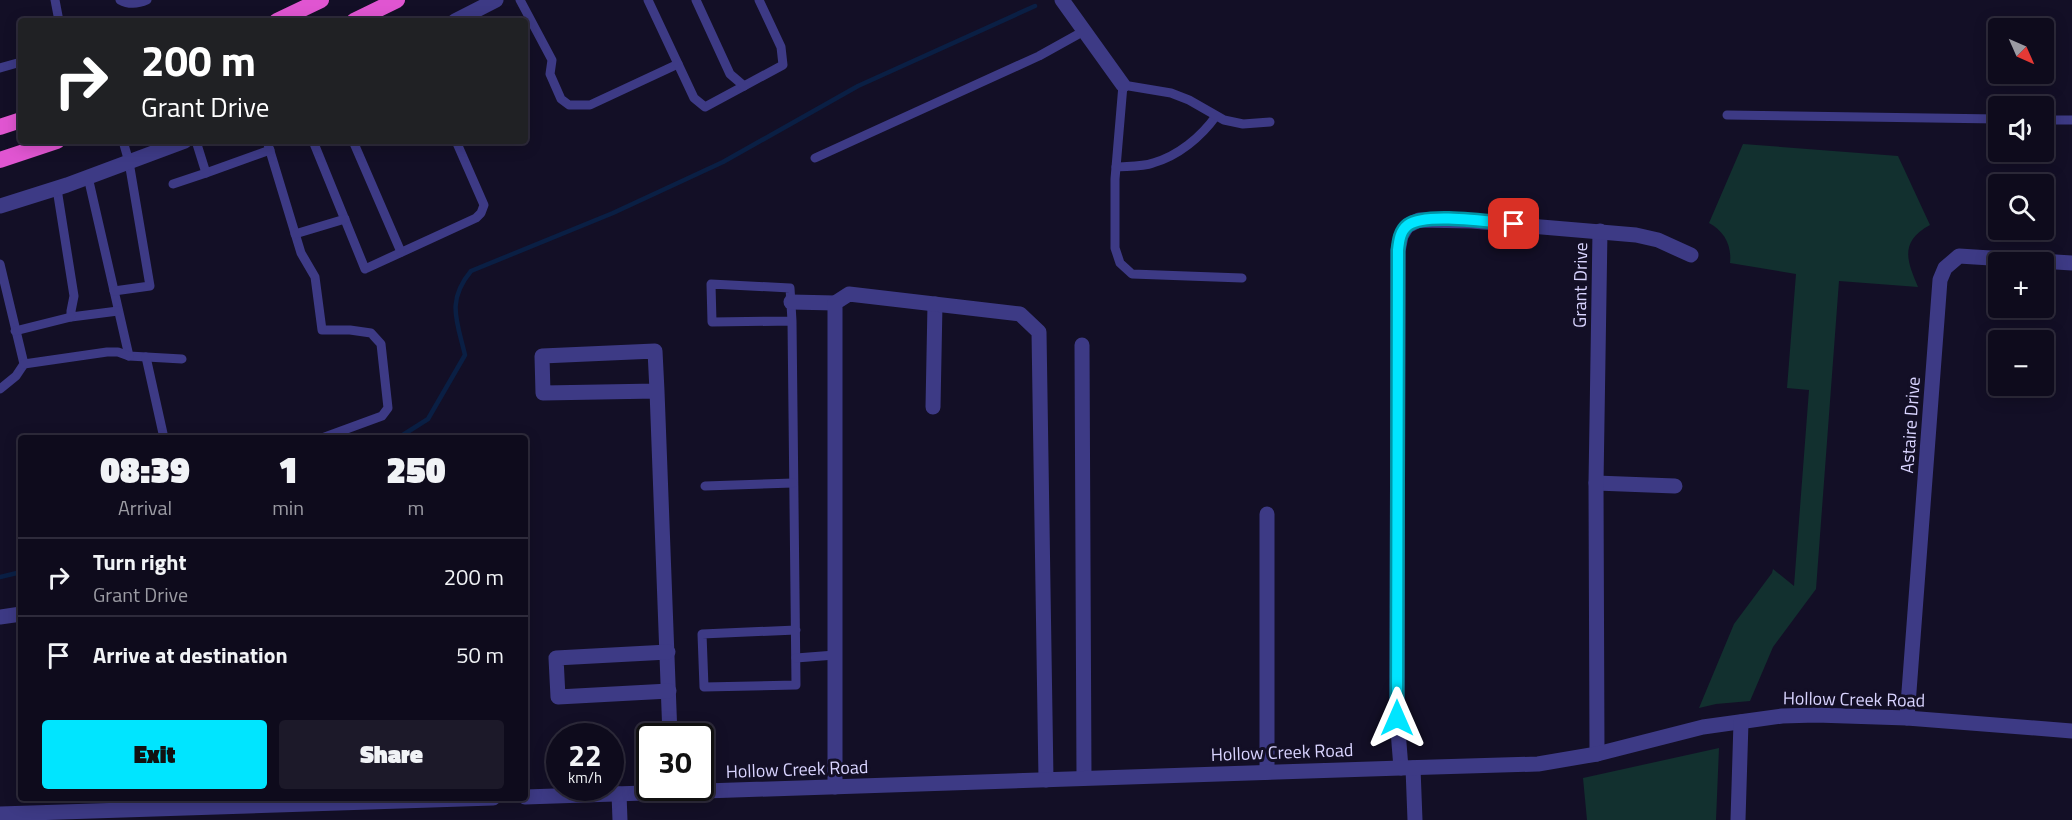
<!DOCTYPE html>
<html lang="en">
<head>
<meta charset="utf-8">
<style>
	:root { --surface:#0e0b1c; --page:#1c1929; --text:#f1f3f6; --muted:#9b9ba3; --line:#2e2b3b; --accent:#00e5ff }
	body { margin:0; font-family:"Titillium Web",sans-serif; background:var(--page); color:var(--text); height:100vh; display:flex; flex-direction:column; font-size:22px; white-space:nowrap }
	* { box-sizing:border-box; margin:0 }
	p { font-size:20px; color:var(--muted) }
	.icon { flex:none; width:33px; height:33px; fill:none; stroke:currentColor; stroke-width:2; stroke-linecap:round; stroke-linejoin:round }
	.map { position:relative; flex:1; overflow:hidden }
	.sheet { position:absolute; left:18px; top:435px; width:510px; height:366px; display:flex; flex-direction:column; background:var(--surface); border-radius:6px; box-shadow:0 3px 15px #0003,0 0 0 2px var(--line) }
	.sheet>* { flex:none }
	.hud { position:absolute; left:18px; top:18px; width:510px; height:126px; border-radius:6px; box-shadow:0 3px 15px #0003,0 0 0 2px var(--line); background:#202124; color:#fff; overflow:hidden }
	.needle { width:39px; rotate:135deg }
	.fabs { position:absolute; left:1988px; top:18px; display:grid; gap:12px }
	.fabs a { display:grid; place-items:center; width:66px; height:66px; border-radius:6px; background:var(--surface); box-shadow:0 3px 15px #0003,0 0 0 2px var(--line); font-size:30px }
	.speed { position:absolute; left:546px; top:723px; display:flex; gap:12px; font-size:30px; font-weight:700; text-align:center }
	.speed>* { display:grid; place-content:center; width:78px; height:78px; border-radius:50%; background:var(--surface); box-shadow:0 3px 15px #0003,0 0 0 2px var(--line); line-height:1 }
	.speed small { font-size:15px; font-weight:400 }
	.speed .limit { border:3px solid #111; border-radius:9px; background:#fff; color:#111 }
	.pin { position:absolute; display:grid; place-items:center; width:51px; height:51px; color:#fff; margin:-26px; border-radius:12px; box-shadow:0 3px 9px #0006 }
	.me { position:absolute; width:66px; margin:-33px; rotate:0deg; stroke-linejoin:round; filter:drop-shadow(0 0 4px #0008) }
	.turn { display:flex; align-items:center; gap:21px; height:126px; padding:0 24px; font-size:27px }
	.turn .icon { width:78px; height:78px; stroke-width:2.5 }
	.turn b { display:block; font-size:42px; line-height:51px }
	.eta { display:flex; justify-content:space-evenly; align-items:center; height:102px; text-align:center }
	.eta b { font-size:36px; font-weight:800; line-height:42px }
	.cta { display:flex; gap:12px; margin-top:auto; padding:12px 24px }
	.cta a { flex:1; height:69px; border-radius:6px; background:var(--accent); color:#111; font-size:24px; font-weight:800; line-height:69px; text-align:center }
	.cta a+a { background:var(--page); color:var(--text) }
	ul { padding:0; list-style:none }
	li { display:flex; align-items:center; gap:18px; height:78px; padding:0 24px; border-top:2px solid var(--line) }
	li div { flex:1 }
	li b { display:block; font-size:22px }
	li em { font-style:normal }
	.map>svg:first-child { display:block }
</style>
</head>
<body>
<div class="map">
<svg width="2072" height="820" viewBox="0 0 2072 820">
	<rect width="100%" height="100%" fill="#130f26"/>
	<g fill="#12302f">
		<path d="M1743,144L1898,156L1930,225C1899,242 1907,261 1918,287L1839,281L1816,589L1773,647L1750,701L1716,704L1699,708L1734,624L1772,573L1773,569L1794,586L1809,390L1787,388L1796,274L1730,263C1732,245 1724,231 1709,223Z"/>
		<path d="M1719,748L1716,820H1587L1583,778Z"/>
	</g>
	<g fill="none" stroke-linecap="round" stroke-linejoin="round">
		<g stroke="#0a1f44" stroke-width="4.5">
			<path d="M398,438L428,419L465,355C457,321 446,301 471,271L613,213L723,162L858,86L1035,6"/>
			<path d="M0,577L21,572"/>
		</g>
		<g stroke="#3d3a85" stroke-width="9">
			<path d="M55,0L59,21"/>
			<path d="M120,0C129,5 138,4 147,0"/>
			<path d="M520,0L552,60L550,74L561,99L569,105H590L678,64"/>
			<path d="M648,0L694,98L705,107L744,86"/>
			<path d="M696,0L730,74L744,86L783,65L781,47L759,0"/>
			<path d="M0,68L21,62"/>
			<path d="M1727,115L1998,119"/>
			<path d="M2043,120H2072"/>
			<path d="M267,141L301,253L315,277L322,330H350L371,333L381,344L388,408L382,416L322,438"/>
			<path d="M313,141L365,269L476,218L481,213L484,205L456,141"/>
			<path d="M353,141L401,252"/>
			<path d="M815,158L1039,56L1084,31"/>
			<path d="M1116,167C1128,166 1142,167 1153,163C1178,156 1201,137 1216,116"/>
			<path d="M206,173L270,150"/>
			<path d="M88,177L129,356L182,359"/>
			<path d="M173,184L206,173L196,141"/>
			<path d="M57,189L74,296L71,311V317L118,311"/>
			<path d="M295,234L345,219"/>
			<path d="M0,264L24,364L16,376L0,389"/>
			<path d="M1242,278L1132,274L1120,263L1115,248V179L1123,85L1171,93L1189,100L1224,120L1243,124L1270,122"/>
			<path d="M114,291L150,286L129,162L123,141"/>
			<path d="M792,321L712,322L711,284L790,288L792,321L796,685L704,687L702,634L796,630"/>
			<path d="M15,331L71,317"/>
			<path d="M146,357L164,438"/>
			<path d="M24,364L107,352H118L129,356"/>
			<path d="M705,486L793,483"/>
			<path d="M796,658L835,655"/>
		</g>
		<g stroke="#3d3a85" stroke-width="15">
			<path d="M1062,0L1123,85"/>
			<path d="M455,21L496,0"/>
			<path d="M0,206L67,185L185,141"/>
			<path d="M791,302L835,303"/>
			<path d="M1082,345L1084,778"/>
			<path d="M657,391L543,393L542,356L655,351L657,391L670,736"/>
			<path d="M933,407L935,304"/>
			<path d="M1596,483L1675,486"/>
			<path d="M1267,514V772"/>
			<path d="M0,617L21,614"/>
			<path d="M668,652L556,658L558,697L669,691"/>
			<path d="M1907,718L1940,280L1945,268L1959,256L2072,263"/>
			<path d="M1597,754L1596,483L1600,231"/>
			<path d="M1401,768L1397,718L1398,251L1401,236L1407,226L1419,220L1472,221L1636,235L1658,240L1691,255"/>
			<path d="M1413,768L1415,820"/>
			<path d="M835,787V303L849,294L1020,314L1039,332L1046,780"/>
			<path d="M619,794L620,820"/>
			<path d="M525,797L1401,768L1538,764L1597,754L1703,727L1782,716L1816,715L1907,718L2072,731"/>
			<path d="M0,814L493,798"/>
			<path d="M1738,820L1741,722"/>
		</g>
		<g stroke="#e055d1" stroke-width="16">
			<path d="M277,21L321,0"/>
			<path d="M354,21L397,0"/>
			<path d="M0,127L21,120"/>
			<path d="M0,160L57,141"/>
		</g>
	</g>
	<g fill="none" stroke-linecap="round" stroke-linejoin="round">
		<defs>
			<path id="route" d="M1397,718L1398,250C1399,241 1400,231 1408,225C1425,212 1491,222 1514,224"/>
		</defs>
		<use href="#route" stroke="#0095a6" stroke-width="15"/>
		<use href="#route" stroke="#00e5ff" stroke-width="10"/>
	</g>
	<g text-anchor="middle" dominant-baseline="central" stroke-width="6" stroke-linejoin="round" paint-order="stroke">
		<g font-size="18" fill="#d9d4ff" stroke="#130f26">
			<text transform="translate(1580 285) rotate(-89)">Grant Drive</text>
			<text transform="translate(1910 425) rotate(-86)">Astaire Drive</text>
			<text transform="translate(1854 699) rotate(1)">Hollow Creek Road</text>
			<text transform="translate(1282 752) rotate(-2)">Hollow Creek Road</text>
			<text transform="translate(797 769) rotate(-2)">Hollow Creek Road</text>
		</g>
	</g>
</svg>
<div class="fabs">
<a><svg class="needle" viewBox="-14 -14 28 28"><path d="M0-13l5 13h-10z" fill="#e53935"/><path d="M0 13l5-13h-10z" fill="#9b9ba3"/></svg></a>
<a><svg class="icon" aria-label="sound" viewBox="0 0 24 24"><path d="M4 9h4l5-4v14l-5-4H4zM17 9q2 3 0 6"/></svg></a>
<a><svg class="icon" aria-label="search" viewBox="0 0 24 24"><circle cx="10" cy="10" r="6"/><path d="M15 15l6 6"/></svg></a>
<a>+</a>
<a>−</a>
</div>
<div class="speed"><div>22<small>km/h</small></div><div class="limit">30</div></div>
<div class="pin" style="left:1514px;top:224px;background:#d93025"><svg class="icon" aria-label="arrive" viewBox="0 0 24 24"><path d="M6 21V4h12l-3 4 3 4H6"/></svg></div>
<svg class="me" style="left:1397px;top:718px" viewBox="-20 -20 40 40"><path d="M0-17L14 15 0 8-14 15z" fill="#00e5ff" stroke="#fff" stroke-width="4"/></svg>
<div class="hud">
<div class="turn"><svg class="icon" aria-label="right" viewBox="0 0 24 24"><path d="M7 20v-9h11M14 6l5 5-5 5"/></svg><div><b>200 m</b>Grant Drive</div></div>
</div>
<section class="sheet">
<div class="eta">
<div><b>08:39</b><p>Arrival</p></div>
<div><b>1</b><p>min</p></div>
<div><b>250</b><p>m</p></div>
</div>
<ul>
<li><svg class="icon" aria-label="right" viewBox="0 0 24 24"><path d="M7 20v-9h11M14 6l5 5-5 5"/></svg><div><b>Turn right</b><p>Grant Drive</p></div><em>200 m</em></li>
<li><svg class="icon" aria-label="arrive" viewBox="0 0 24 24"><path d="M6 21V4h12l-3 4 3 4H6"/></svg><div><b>Arrive at destination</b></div><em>50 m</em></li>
</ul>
<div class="cta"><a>Exit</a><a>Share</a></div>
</section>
</div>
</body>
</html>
